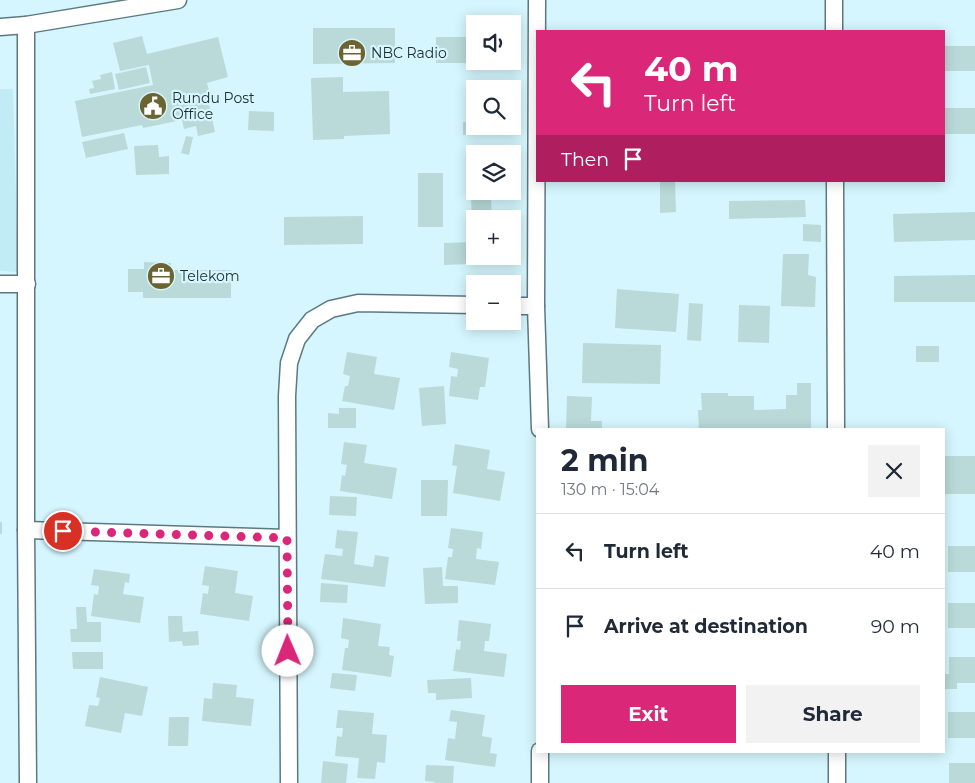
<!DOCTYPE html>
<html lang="en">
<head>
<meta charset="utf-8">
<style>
	:root { --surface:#fff; --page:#f2f2f3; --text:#1f2937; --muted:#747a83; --line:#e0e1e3; --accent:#db2777 }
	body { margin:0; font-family:Montserrat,sans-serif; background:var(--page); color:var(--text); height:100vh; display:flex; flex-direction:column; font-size:19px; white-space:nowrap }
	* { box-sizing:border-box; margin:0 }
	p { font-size:16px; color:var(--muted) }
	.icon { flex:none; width:28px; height:28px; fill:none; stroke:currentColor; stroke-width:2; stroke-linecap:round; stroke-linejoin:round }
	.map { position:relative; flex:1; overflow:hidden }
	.details { position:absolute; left:536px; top:428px; width:409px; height:325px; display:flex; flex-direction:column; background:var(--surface); border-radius:0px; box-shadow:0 2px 12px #0003 }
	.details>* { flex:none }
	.banner { position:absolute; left:536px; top:30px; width:409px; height:152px; border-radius:0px; box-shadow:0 2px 12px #0003; background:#db2777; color:#fff; overflow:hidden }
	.controls { position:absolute; left:466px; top:15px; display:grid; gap:10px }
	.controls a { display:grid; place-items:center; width:55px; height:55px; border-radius:0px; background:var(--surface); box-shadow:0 2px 12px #0003; font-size:25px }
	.pin { position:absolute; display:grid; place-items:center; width:42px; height:42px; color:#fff; margin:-21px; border:2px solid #fff; border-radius:50%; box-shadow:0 1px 5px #0007 }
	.me { position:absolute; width:55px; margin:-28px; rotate:359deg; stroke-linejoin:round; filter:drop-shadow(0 0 4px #0008) }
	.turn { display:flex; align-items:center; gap:18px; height:105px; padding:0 25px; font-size:22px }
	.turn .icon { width:65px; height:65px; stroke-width:2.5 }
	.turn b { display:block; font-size:35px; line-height:42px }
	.then { display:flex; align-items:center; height:48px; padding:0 25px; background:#0003; gap:10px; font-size:19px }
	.round { display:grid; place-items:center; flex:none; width:52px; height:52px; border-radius:0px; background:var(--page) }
	.headline { display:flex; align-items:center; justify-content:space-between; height:85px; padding:0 25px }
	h1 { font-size:30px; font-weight:700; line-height:38px }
	.button { display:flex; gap:10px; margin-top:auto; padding:10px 25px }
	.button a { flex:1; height:58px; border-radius:0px; background:var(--accent); color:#fff; font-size:20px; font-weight:700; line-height:58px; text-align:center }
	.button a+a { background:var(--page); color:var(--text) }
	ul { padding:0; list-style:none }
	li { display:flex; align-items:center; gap:15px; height:75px; padding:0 25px; border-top:1px solid var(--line) }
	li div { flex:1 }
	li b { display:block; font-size:19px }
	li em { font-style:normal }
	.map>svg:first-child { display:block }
</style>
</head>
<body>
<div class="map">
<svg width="975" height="783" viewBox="0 0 975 783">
	<rect width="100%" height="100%" fill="#d5f6fe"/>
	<path fill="#c1ebf5" d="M0,89H13L18,272L0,271Z"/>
	<g fill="#b9dad8">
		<path d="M313,28H395V63L313,64Z"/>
		<path d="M142,36L147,54L218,37L228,77L207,83L210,95H207L215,132L198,136L196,126L184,129L182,120L143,128L142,125L82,137L75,101L153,85L149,65L120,71L113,43Z"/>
		<rect x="436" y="37" width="36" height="26"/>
		<rect x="944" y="46" width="31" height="25"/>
		<path d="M146,67L150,83L119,90L115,74Z"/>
		<path d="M112,72L115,89L90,94L89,89L94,88L92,81L101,79L100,75Z"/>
		<path d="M343,77V92L389,91L390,134L344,136V139L313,140L311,78Z"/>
		<rect x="944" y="108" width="31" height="26"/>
		<path d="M249,111L274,112V131L248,130Z"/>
		<path d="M475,121V126H493V135H463V122Z"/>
		<path d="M124,133L128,149L86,158L82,142Z"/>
		<path d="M186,136L193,137L189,155L181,153Z"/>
		<path d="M158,145L159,157L169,156V174L136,175L134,146Z"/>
		<rect x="418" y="173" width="25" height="54"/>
		<path d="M660,181H675L676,212L660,213Z"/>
		<path d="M471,198H491L492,219H475V256H493V263L444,265V243L473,242Z"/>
		<path d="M805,200L806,217L729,219V201Z"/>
		<path d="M975,212V240L894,242L893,214Z"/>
		<path d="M363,216V244L284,245V217Z"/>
		<path d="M803,224L821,225V242L803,241Z"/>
		<path d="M783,254H809L808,275L816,277L815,307L781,306Z"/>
		<path d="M144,262L171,263V270H231V298H143V292H128V269H144Z"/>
		<path d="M975,275V302H894V276Z"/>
		<path d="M617,289L679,294L676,332L615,328Z"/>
		<path d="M689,303L703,304L701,341L687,340Z"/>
		<path d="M739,305L770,306L769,343L738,342Z"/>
		<path d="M583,343L661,345L660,384L582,383Z"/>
		<rect x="916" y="346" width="23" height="16"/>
		<path d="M347,352L377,357L374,374L400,378L394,410L342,401L345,386H348L350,376L343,374Z"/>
		<path d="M451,352L489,358L485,387H480L478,400L449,396L451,376L457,377L458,369L449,367Z"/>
		<path d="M797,383H811V429H699L698,410H702L701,393H728V396H754V410L786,409V395H797Z"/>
		<path d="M444,386L446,424L422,426L419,388Z"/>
		<path d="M567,396L592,397L591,421H602V429H566Z"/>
		<path d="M339,408H356V428H328V413L339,414Z"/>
		<path d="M344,442L367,445L364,463L397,468L392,499L340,491L342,475L345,476L347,465L341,464Z"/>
		<path d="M455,444L490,450L487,469L505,472L500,501L453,493L457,466L452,465Z"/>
		<rect x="944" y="456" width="31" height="38"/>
		<path d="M421,480H448L447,516H421Z"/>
		<path d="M330,496L357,497L356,516L329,515Z"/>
		<rect x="0" y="522" width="2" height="12"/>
		<path d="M451,528L483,532L481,549L477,548L476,559L499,562L495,585L445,579L448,557H452L453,549L448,548Z"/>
		<path d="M337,530L358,532L354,564L373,567L375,555L389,557L385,587L321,579L325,554L342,556L343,549L335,548Z"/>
		<rect x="948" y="546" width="27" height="26"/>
		<path d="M205,566L238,571L235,593L253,596L249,621L200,614L203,593L208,594L209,586L202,585Z"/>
		<path d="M442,567L443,586H458V603L425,604L423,568Z"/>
		<path d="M94,569L130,574L129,583L125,582L123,594L144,597L140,623L91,616L94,594L98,595L99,586L91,585Z"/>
		<path d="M321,583L348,585L347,603L320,602Z"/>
		<rect x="948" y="603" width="27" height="25"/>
		<path d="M76,607H86L87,622H101V642H71L70,629H77Z"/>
		<path d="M168,616H182L183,632L198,631L199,645L183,646L182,641L169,642Z"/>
		<path d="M343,618L381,624L378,646L390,647L389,655L394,656L391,677L342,670L345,648H348L349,640L341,638Z"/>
		<path d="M459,620L491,624L489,641H485L484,651L507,654L504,677L453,671L456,649L460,650L461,641H457Z"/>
		<path d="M72,652H103V669H73Z"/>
		<path d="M949,657H975V683H957V689H944V674H949Z"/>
		<path d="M332,673L357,675L355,691L330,688Z"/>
		<path d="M100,677L148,687L142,716L125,713L121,733L85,726L89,705L98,706L100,698L96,697Z"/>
		<path d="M471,678L472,698L436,700V693H428L427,680Z"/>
		<path d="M213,683L237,685L236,697L254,699L251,726L202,721L204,698L212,699Z"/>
		<path d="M338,710L374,713L372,734L387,735L385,763L377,762L375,779L357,778L359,758L335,756L337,736L342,737L343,728H336Z"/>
		<path d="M451,710L485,715L482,736L492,738L490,753L497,754L495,767L445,760L448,738L455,739L457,722L449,721Z"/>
		<rect x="948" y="712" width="27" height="26"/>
		<path d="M169,717H189L188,746H168Z"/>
		<path d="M323,761L348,764L346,783H321Z"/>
		<rect x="949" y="763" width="26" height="20"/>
		<path d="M426,765L454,766L453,783H434L435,782L425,781Z"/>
	</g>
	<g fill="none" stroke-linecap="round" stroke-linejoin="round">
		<defs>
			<g id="minor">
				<path d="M537,0L536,306L540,429"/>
				<path d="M834,0V31"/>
				<path d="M26,25V530L28,783"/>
				<path d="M0,27L26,25L178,0"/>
				<path d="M835,181L836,429"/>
				<path d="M0,284H27"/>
				<path d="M512,306H536"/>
				<path d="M26,530L287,538"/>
				<path d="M837,751V783"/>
				<path d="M289,783L287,396L289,363L297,339L312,320L331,309L358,303L475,305"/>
				<path d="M540,783V751"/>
			</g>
		</defs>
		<use href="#minor" stroke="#5c7980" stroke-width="19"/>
		<use href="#minor" stroke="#fff" stroke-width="16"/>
	</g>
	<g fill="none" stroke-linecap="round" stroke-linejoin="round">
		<path stroke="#db2777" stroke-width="9" stroke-dasharray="0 16.2" d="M63,531L287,538L288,651"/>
	</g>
	<defs>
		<symbol id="office-disc" viewBox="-11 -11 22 22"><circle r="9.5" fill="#6b6330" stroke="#d5f6fe"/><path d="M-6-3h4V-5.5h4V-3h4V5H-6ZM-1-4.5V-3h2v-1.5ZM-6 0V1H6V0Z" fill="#fff"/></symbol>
		<symbol id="civic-disc" viewBox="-11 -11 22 22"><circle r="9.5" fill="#6b6330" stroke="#d5f6fe"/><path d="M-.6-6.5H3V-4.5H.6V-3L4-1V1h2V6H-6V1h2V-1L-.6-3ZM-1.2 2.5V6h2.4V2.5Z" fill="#fff"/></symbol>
	</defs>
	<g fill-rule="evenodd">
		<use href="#office-disc" x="336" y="37" width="32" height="32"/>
		<use href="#civic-disc" x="137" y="90" width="32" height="32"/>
		<use href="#office-disc" x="145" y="260" width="32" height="32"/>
	</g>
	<g text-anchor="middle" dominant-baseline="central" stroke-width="4.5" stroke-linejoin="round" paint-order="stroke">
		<g font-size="14" fill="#1f2c2f" stroke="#d5f6fe" text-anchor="start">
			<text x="371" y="53">NBC Radio</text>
			<text x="172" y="98">Rundu Post<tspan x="172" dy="16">Office</tspan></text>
			<text x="180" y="276">Telekom</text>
		</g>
	</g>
</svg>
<div class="controls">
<a><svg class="icon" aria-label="sound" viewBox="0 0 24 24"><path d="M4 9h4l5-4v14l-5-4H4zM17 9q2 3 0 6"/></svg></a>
<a><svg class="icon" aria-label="search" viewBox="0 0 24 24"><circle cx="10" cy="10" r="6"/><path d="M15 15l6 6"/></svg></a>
<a><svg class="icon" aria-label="layers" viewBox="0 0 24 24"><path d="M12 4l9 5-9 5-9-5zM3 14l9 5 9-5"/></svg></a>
<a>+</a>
<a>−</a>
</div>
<div class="pin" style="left:63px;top:531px;background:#d93025"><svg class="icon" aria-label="arrive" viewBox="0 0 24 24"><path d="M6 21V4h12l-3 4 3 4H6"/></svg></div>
<svg class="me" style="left:288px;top:651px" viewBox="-20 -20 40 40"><circle r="19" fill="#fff"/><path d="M0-13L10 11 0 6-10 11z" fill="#db2777"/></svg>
<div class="banner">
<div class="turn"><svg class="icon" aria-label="left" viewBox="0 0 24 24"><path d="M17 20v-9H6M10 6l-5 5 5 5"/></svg><div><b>40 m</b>Turn left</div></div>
<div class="then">Then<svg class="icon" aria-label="arrive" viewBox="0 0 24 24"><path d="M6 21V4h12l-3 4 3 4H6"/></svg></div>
</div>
<section class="details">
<div class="headline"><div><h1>2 min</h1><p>130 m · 15:04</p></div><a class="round"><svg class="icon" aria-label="close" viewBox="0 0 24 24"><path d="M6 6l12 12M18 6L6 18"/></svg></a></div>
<ul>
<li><svg class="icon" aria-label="left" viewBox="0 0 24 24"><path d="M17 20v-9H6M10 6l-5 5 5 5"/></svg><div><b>Turn left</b></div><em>40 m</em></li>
<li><svg class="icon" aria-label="arrive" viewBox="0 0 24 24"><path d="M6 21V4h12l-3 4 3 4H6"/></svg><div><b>Arrive at destination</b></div><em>90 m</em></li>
</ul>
<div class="button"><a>Exit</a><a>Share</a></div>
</section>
</div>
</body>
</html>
